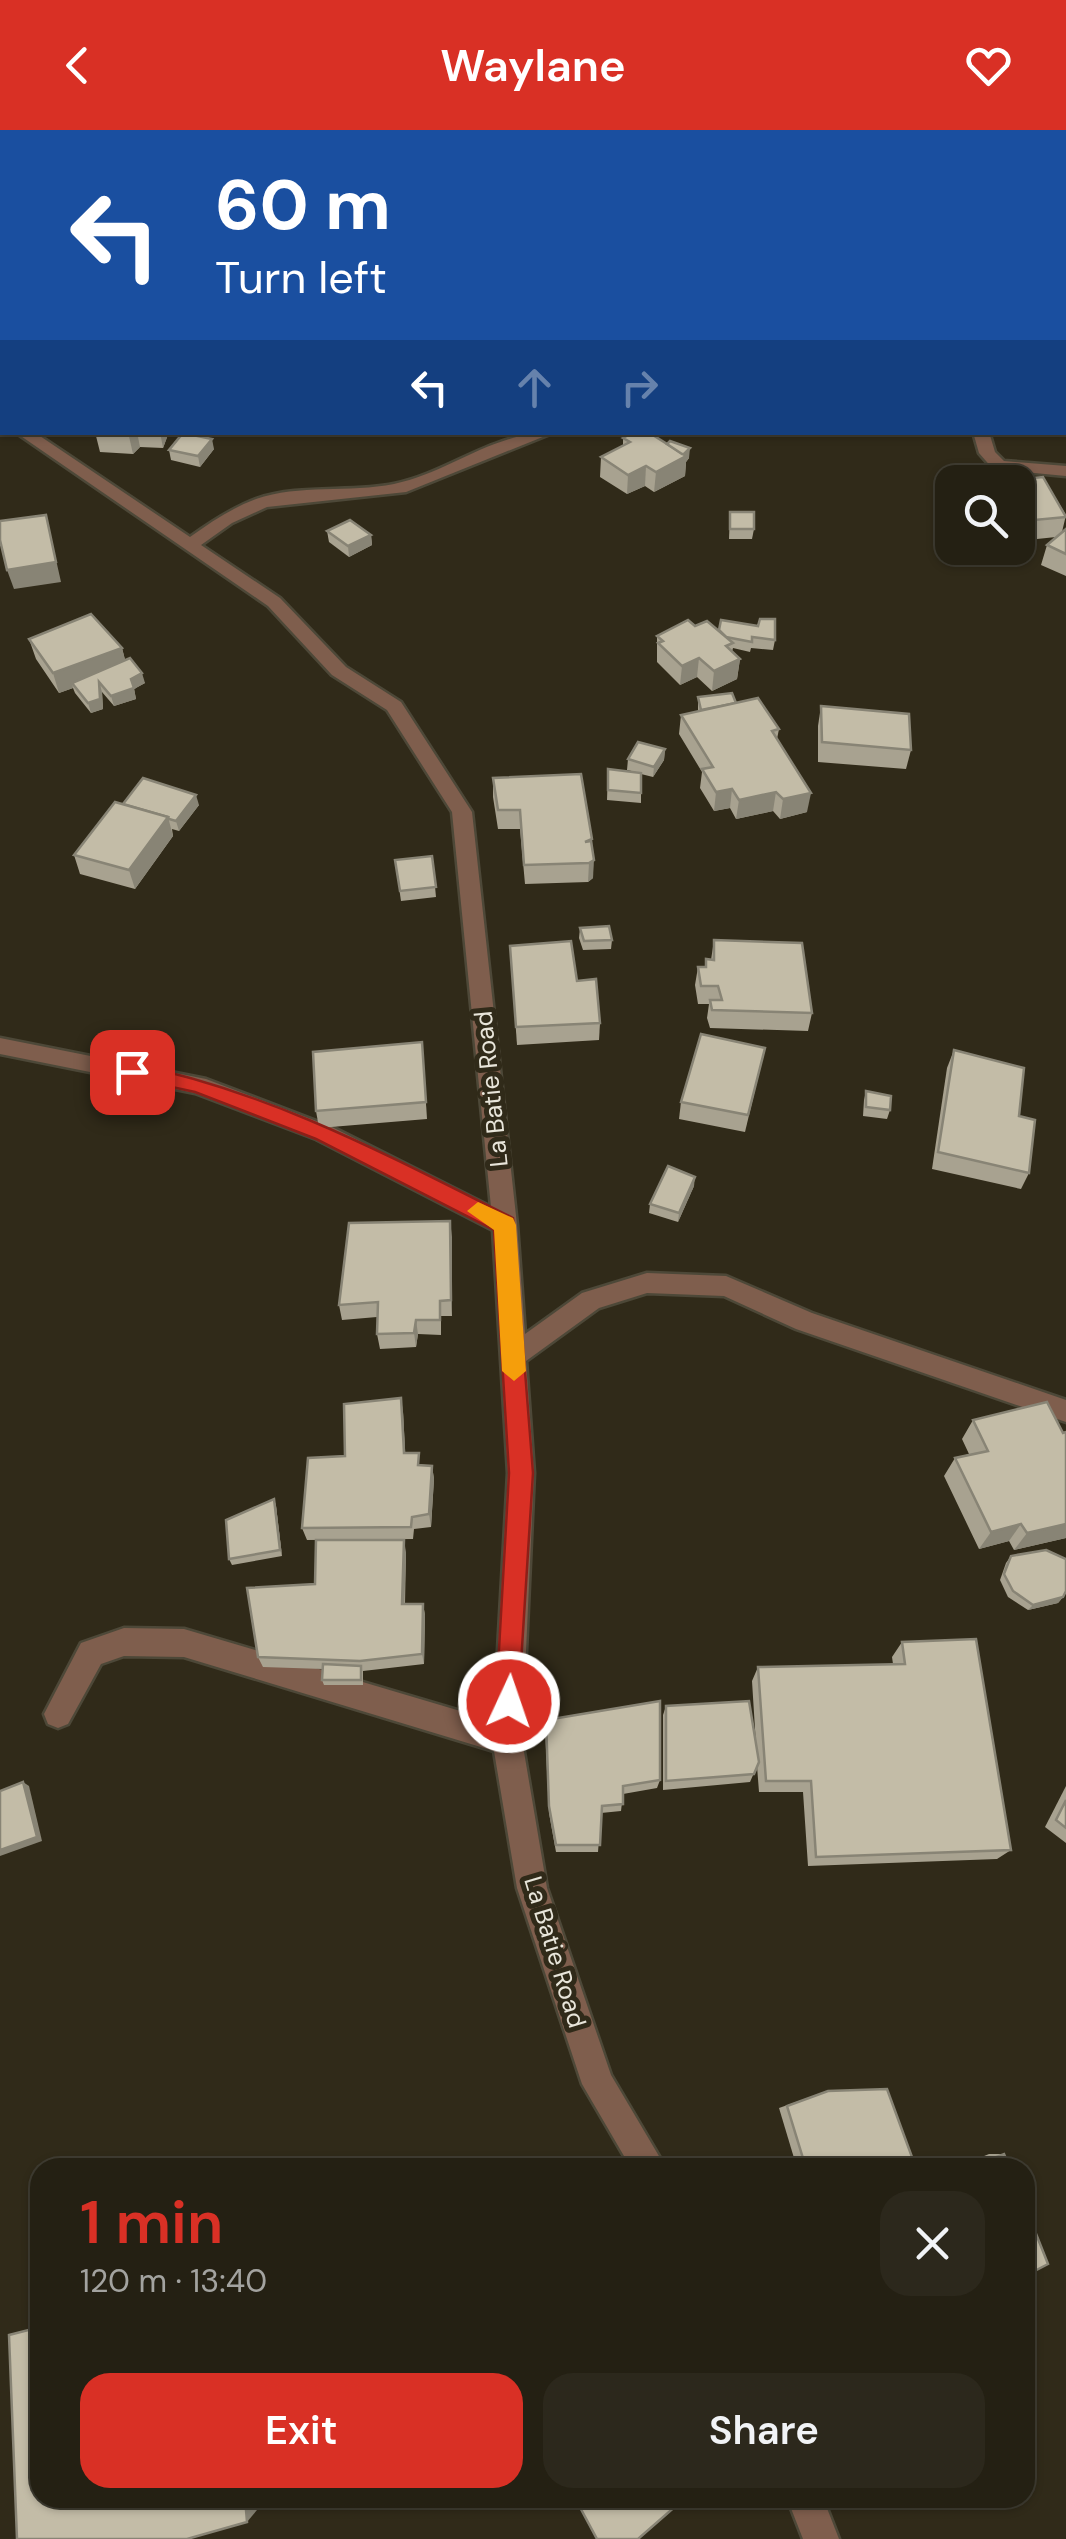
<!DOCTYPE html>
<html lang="en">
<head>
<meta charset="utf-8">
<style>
	:root { --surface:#242013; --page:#2c281c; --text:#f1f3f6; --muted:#a3a3a0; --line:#413e33; --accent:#d93025 }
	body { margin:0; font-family:"DM Sans",sans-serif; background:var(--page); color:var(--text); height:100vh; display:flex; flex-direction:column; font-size:38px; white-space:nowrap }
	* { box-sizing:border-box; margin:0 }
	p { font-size:32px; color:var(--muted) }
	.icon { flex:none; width:55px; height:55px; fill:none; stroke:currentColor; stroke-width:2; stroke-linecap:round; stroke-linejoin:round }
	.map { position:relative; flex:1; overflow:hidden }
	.side { position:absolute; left:30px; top:2028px; width:1005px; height:350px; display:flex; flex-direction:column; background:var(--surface); border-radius:30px; box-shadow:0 2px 8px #0004,0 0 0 2px var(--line) }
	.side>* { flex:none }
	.banner { position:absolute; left:0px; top:0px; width:1068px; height:305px; box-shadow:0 2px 8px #0004,0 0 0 2px var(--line); background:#1a4fa0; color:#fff; overflow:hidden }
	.buttons { position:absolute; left:935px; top:335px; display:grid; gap:20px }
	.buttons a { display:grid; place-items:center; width:100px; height:100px; border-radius:20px; background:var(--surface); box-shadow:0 2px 8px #0004,0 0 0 2px var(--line); font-size:50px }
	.pin { position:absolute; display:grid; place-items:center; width:85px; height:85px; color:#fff; margin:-42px; border-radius:20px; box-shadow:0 5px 15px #0006 }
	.me { position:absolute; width:110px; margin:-55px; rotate:3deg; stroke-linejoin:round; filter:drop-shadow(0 0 8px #0008) }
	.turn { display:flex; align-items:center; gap:35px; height:210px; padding:0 50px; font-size:45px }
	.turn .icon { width:130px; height:130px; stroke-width:2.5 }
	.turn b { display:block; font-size:70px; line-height:85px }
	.lanes { display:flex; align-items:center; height:95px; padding:0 50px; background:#0003; justify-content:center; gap:50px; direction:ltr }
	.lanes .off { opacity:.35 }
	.round { display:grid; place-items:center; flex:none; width:105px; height:105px; border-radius:30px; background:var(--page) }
	.head { display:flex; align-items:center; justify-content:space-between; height:170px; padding:0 50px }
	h1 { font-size:60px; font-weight:600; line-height:75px; color:var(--accent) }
	.button { display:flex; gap:20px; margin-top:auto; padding:20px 50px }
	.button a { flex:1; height:115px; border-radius:30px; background:var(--accent); color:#fff; font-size:40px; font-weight:600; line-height:115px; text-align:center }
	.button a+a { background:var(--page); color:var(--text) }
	header { display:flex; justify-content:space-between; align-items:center; height:130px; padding:0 50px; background:var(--accent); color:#fff; font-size:45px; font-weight:600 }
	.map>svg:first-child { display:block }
</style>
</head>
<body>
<header><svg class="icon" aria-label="back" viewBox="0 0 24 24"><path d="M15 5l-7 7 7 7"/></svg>Waylane<svg class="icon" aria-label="heart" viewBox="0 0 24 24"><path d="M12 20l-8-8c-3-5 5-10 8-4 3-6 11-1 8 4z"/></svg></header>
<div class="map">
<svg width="1066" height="2409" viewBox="0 0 1066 2409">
	<rect width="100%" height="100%" fill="#302a19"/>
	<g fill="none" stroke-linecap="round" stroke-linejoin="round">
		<defs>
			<g id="minor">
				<path d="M839,0H854L856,2H841Z"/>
				<path d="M0,280L2,281V292L0,291Z"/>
				<path d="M15,302H34L190,407C211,392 232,378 256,369C299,354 350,363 394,354C451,342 492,302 555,302L406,362L267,377L232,393L201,415L280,468L346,537L401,572L472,682L517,1095L525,1204L582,1163L647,1143L726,1146L812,1183L1066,1270V1292L796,1199L724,1166L647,1163L599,1178L526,1231L534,1343L522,1610L547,1758L611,1945L666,2038H631L582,1954L517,1758L494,1621L184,1527L124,1526L101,1534L68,1594L58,1598L48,1594L44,1584L81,1513L124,1498L184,1499L494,1591L508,1343L493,1100L316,1009L195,963L0,924V908L206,949L332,997L491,1077L452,682L387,580L332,545L268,476Z"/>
				<path d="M973,302H989L995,322L1004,331L1066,336V346L993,339L979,323Z"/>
				<path d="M787,2368H823L839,2409H803Z"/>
			</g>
		</defs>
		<use href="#minor" stroke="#4d4838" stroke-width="5"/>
		<use href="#minor" fill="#7f5e4d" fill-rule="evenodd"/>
	</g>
	<g fill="#a8a290">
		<path d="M755,0H830L829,2H755Z"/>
		<path d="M95,302H169L163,318L140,317L133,324L100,322Z"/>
		<path d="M623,308L689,328L686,332L685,346L654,362L645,356L627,364L600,347L601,327L623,316Z"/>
		<path d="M214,319L200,337L171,330L169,320Z"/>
		<path d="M1043,347L1066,385L1062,402L1066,399V446L1041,435L1047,415L1056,407L1018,411V352H1002Z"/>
		<path d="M730,382L754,399L752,409H729Z"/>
		<path d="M327,401L371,405L372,415L349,427L329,412Z"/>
		<path d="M695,496L775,510L773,520L751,518L750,522L733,518L732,522L740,529L737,549L712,561L697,547L680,555L657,532V506Z"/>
		<path d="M29,509L122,518L125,530L145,553L134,559L136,569L114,576L102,562L103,579L91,583L75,563L73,558L59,563L36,529Z"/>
		<path d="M698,567L736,573L779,599L777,609L807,682L780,689L773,681L736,689L730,678L714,681L700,658L702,642L679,604L681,585L698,581Z"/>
		<path d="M821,576L911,620L906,639L818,632V596Z"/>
		<path d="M665,619L664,630L653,647L641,644V673L607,670L608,639L636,642L627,640L628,629Z"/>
		<path d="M493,648L592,709L593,748L588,752L525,754L520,699H498L493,667Z"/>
		<path d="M123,674L199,675L179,701L172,699L173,706L135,759L80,744L74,725Z"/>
		<path d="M432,726L436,767L401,771L395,730Z"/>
		<path d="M580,798L612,810L611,819L583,820L579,808Z"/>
		<path d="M714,810L812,883L808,901L710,898L707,888L709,874H698L695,855L698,837H705L711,830Z"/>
		<path d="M510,816L577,851L600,893L599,910L517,915Z"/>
		<path d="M422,912L427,989L319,998L316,981Z"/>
		<path d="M765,918L745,1002L679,989L681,972Z"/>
		<path d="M954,920L1019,986L1029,1043L1021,1059L932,1039L947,938Z"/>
		<path d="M866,961L890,980L887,989L863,986L864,970Z"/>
		<path d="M694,1056L678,1092L649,1083L650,1074Z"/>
		<path d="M450,1091L452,1186H441V1205L418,1204L416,1217L380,1219L377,1204V1187L342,1190L339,1175Z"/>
		<path d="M403,1282L405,1323L421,1336H432L434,1349L431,1397L414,1399L413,1409L307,1410L302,1398L345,1326Z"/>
		<path d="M973,1290L1066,1302V1408L1014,1420L1009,1411L979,1419L944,1346L955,1328L969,1324L962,1309Z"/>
		<path d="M274,1369L276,1376L282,1426L232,1435L229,1429Z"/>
		<path d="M406,1422L405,1474H423L425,1485L424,1534L363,1541V1555H324L322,1550L323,1539L263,1537L258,1527L315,1454Z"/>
		<path d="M1011,1426L1063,1467L1058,1473L1028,1480L1008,1467L1000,1450L1006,1433Z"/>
		<path d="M902,1512L1011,1720L997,1729L808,1736L803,1662H759L757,1636L750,1652L663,1660V1585L666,1576L756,1615L752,1551L758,1537L893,1534L892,1527Z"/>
		<path d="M545,1599L660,1650L657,1658L623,1664L621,1681L601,1683L598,1722H556L549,1683Z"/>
		<path d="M1066,1656V1713L1045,1697Z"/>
		<path d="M819,1964L916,2038H797L779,1978Z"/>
		<path d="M989,2024H1004L1010,2038H955Z"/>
	</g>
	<g fill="#888475">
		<path d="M128,302H137L140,317L133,324Z"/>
		<path d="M160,302H169L163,318Z"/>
		<path d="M212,309L214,319L200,337L198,326Z"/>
		<path d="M690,318L689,328L686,332L685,346L654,362L656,342L684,324Z"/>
		<path d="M646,336L645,356L627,364L628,345Z"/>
		<path d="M46,385L61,452L14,459L7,440Z"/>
		<path d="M371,405L372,415L349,427L348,416Z"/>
		<path d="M122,518L127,537L72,553L73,558L59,563L53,543Z"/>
		<path d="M699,528L697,547L680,555L682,536Z"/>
		<path d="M740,529L737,549L712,561L714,541Z"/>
		<path d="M142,543L145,553L134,559L131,549Z"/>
		<path d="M99,552L102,562L103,579L91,583L88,573Z"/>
		<path d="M134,558L136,569L114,576L111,566Z"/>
		<path d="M665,619L664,630L653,647L654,637Z"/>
		<path d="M732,659L730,678L714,681L716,662Z"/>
		<path d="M776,662L773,681L736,689L739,670Z"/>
		<path d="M811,663L807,682L780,689L783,669Z"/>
		<path d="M196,665L199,675L179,701L176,691Z"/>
		<path d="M168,687L173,706L135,759L129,740Z"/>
		<path d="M594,730L593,748L588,752L589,733Z"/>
		<path d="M695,1047L694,1056L678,1092L679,1083Z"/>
		<path d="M450,1091L452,1107V1186L451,1170Z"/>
		<path d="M416,1190L418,1204L416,1217L414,1203Z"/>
		<path d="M401,1268L403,1282L406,1336L404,1323Z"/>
		<path d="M432,1336L434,1349L431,1397L429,1384Z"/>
		<path d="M274,1369L276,1376L282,1426L280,1420Z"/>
		<path d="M1021,1394L1009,1411L979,1419L991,1402Z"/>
		<path d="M1066,1394V1408L1014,1420L1027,1403Z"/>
		<path d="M404,1410L406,1422L404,1485L402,1474Z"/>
		<path d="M1063,1467L1058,1473L1028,1480L1033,1475Z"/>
		<path d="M423,1474L425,1485L424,1534L422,1524Z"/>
		<path d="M23,1652L29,1656L42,1711L0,1726V1720Z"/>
		<path d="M245,2368H256L257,2380L247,2392Z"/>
	</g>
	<g fill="#c3bca7" stroke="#888475" stroke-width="2.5">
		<path d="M0,0H10L14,2H2V6L1,7Z"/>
		<path d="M19,0H89L90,1L86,2H14Z"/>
		<path d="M634,302H648L686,326L656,342L646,336L628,345L601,327L630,312L623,308Z"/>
		<path d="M183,303L212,309L198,326L169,320Z"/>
		<path d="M670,311L690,318L684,324H682L667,314Z"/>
		<path d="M1043,347L1066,387L1024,391L1018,380V352L1002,351Z"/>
		<rect x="730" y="382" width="24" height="17"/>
		<path d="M46,385L56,432L7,440L0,410V391Z"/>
		<path d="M350,390L371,405L348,416L327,401Z"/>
		<path d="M1066,399V424L1047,415Z"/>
		<path d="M91,484L122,518L53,543L29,509Z"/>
		<path d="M760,489H775V510L752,507V512L726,507L719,500L721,490L758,496Z"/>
		<path d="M688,490L695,496L707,491L733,513L726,516L740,529L714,541L699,528L682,536L658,513L663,511L657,506Z"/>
		<path d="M130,528L142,543L131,549L134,558L111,566L99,552L100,569L88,573L72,553Z"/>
		<path d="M732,563L736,573L701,580L698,567Z"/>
		<path d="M758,568L779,599L772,601L811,663L783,669L776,662L739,670L732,659L716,662L702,639L713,637L681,585Z"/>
		<path d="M821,576L909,584L911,620L822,612Z"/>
		<path d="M638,612L665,619L654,637L628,629Z"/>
		<path d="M608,639L641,643V663L608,660Z"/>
		<path d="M581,644L592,709L585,712L591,711L594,730L589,733L524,735L520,680H498L493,648Z"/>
		<path d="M143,648L196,665L176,691L169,689L168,687L123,674Z"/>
		<path d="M115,672L168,687L129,740L74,725Z"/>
		<path d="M432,726L436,757L400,761L395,730Z"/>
		<path d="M609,796L612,810L584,811L580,798Z"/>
		<path d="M714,810L802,813L812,883L712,880L710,870H722L718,856H701L698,837H706V829L714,830Z"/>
		<path d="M571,811L577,851L596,849L600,893L516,897L510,816Z"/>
		<path d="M701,904L765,918L748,985L681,972Z"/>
		<path d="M422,912L426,972L316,981L313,922Z"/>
		<path d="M954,920L1024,938L1019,986L1035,990L1029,1043L938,1022Z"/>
		<path d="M866,961L891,966L890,980L866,977Z"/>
		<path d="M668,1036L695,1047L679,1083L650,1074Z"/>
		<path d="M450,1091L451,1170L440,1171V1190H416L414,1203L377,1204L378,1172L339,1175L349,1093Z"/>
		<path d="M401,1268L404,1323H419L418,1335L432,1336L429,1384L412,1387L411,1397L302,1398L308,1328L345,1326L344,1274Z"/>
		<path d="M1047,1272L1063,1303L1066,1302V1394L1027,1403L1021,1394L991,1402L955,1328L988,1321L973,1290Z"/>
		<path d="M274,1369L280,1420L229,1429L226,1390Z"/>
		<path d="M316,1410H404L402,1474H423L422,1524L360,1531L258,1527L247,1458L315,1454Z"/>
		<path d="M1046,1420L1066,1429V1461L1063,1467L1033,1475L1013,1461L1004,1444L1011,1426Z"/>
		<path d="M976,1509L1011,1720L816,1727L811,1651H766L758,1537L905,1534L902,1512Z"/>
		<path d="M323,1534L361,1536V1550H322Z"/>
		<path d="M660,1571V1650L623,1656V1674L602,1676L600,1715H556L549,1676L546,1590Z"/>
		<path d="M749,1571L759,1632L754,1644L666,1651V1576Z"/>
		<path d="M23,1652L37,1707L0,1720V1661Z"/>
		<path d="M1066,1670V1698L1056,1690Z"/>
		<path d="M887,1959L916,2038H806L787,1976L828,1961Z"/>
		<path d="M1004,2024L1010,2038H968Z"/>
		<path d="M1025,2076L1048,2134L1025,2146Z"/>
		<path d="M40,2197V2368H245L247,2392L187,2409H17L9,2205Z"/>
		<path d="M575,2368H685L638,2409H597Z"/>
	</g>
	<path fill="#d93025" stroke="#8d1f18" stroke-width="2.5" d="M132,934C269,961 389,1026 513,1088L533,1343L518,1581L509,1585L500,1581L496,1572L509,1343L494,1100L316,1009L195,962L125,947L122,942Z"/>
	<path fill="#f59e0b" d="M478,1072L513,1088L516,1095L526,1241L514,1251L502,1241L494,1100L467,1081Z"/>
	<g text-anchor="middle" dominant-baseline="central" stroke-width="10" stroke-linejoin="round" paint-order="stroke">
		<g font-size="25" fill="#e8e5da" stroke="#302a19">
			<text transform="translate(491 959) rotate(-96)">La Batie Road</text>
			<text transform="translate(555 1822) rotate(73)">La Batie Road</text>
		</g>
	</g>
</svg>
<div class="buttons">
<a><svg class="icon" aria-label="search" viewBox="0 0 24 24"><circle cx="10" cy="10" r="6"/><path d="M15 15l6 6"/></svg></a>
</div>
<div class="pin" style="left:132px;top:942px;background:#d93025"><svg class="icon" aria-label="arrive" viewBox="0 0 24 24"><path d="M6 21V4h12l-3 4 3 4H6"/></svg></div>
<svg class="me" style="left:509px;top:1572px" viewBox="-20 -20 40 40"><circle r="17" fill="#d93025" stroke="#fff" stroke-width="3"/><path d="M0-11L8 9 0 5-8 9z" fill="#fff"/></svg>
<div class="banner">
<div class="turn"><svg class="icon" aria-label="left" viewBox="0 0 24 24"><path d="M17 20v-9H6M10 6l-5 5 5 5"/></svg><div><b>60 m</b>Turn left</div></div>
<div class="lanes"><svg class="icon" aria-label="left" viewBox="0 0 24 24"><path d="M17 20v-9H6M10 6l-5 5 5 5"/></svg><svg class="icon off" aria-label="ahead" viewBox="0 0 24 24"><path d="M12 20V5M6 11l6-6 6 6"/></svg><svg class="icon off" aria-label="right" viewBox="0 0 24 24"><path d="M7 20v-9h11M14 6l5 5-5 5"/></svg></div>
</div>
<section class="side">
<div class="head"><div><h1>1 min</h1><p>120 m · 13:40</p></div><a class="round"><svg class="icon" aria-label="close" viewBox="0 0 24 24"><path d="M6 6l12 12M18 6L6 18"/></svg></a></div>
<div class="button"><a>Exit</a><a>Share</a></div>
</section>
</div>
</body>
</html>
